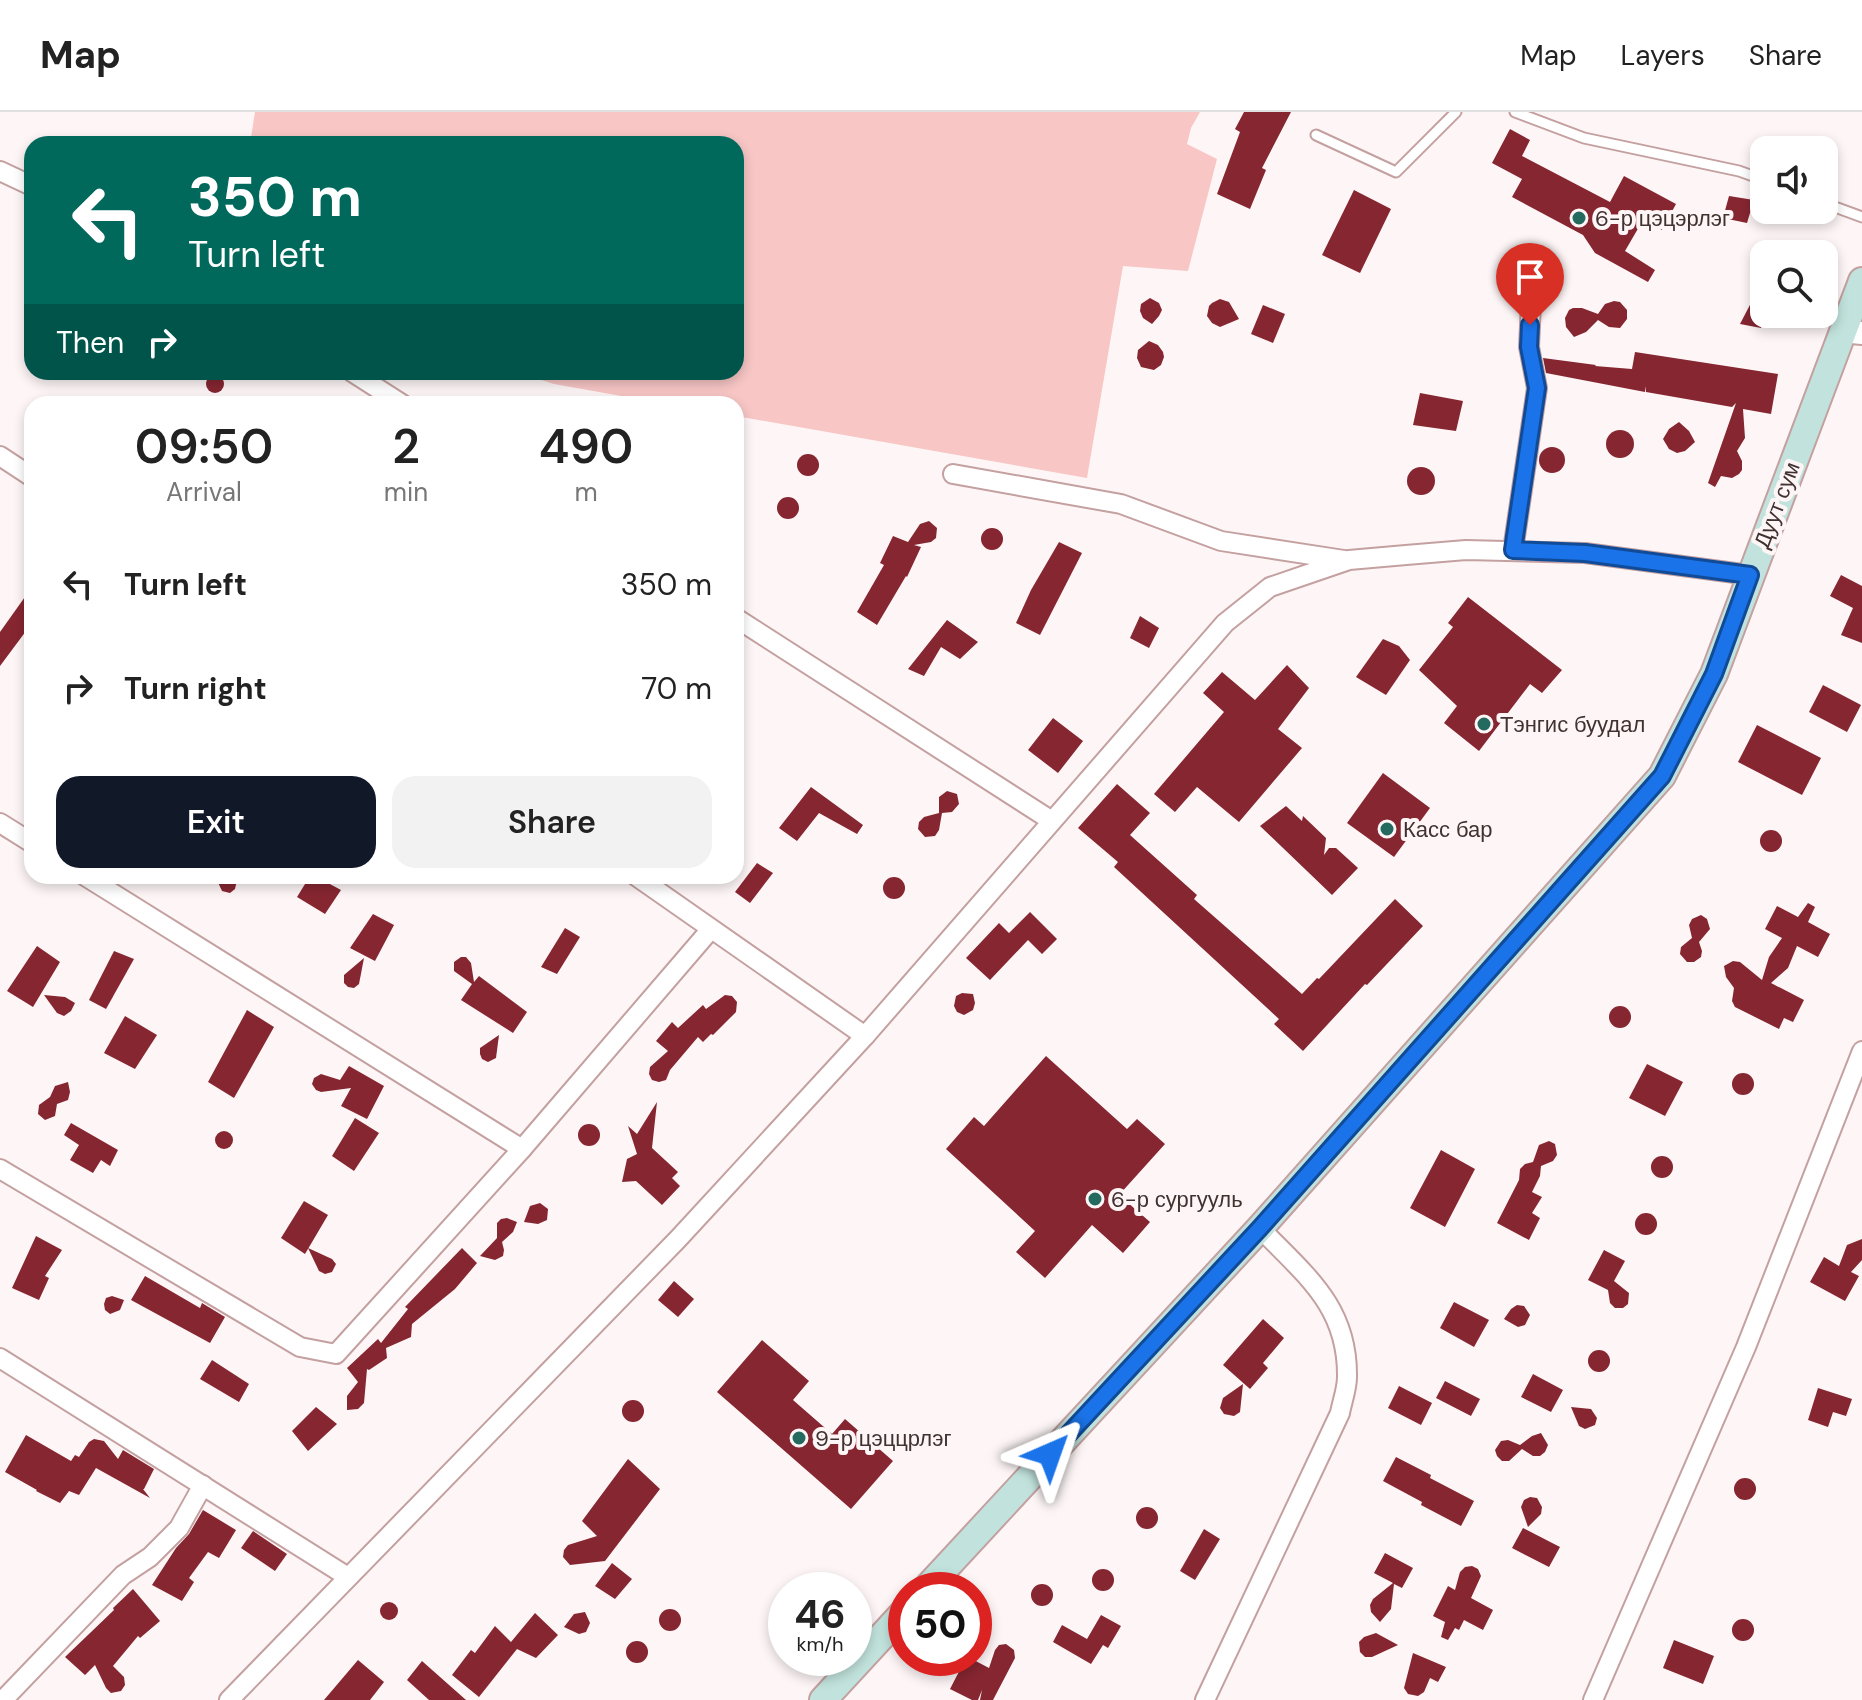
<!DOCTYPE html>
<html lang="en">
<head>
<meta charset="utf-8">
<style>
	:root { --surface:#fff; --page:#f2f2f2; --text:#222; --muted:#767676; --line:#e0e0e0; --accent:#111827 }
	body { margin:0; font-family:"DM Sans",sans-serif; background:var(--page); color:var(--text); height:100vh; display:flex; flex-direction:column; font-size:30px; white-space:nowrap }
	* { box-sizing:border-box; margin:0 }
	p { font-size:26px; color:var(--muted) }
	.icon { flex:none; width:44px; height:44px; fill:none; stroke:currentColor; stroke-width:2; stroke-linecap:round; stroke-linejoin:round }
	.map { position:relative; flex:1; overflow:hidden }
	.panel { position:absolute; left:24px; top:284px; width:720px; height:488px; display:flex; flex-direction:column; background:var(--surface); border-radius:24px; box-shadow:0 4px 12px #0003 }
	.panel>* { flex:none }
	.top-card { position:absolute; left:24px; top:24px; width:720px; height:244px; border-radius:24px; box-shadow:0 4px 12px #0003; background:#00695c; color:#fff; overflow:hidden }
	.buttons { position:absolute; left:1750px; top:24px; display:grid; gap:16px }
	.buttons a { display:grid; place-items:center; width:88px; height:88px; border-radius:16px; background:var(--surface); box-shadow:0 4px 12px #0003; font-size:40px }
	.speed { position:absolute; left:768px; top:1460px; display:flex; gap:16px; font-size:40px; font-weight:700; text-align:center }
	.speed>* { display:grid; place-content:center; width:104px; height:104px; border-radius:50%; background:var(--surface); box-shadow:0 4px 12px #0003; line-height:1 }
	.speed small { font-size:20px; font-weight:400 }
	.speed .limit { border:12px solid #d22; background:#fff; color:#111 }
	.pin { position:absolute; display:grid; place-items:center; width:68px; height:68px; color:#fff; margin:-82px -34px; border-radius:50% 50% 50% 0; rotate:-45deg; box-shadow:0 0 8px #0007 }
	.pin .icon { rotate:45deg }
	.me { position:absolute; width:88px; margin:-44px; rotate:43deg; stroke-linejoin:round; filter:drop-shadow(0 0 6px #0008) }
	.turn { display:flex; align-items:center; gap:28px; height:168px; padding:0 32px; font-size:36px }
	.turn .icon { width:104px; height:104px; stroke-width:2.5 }
	.turn b { display:block; font-size:56px; line-height:68px }
	.then { display:flex; align-items:center; height:76px; padding:0 32px; background:#0003; gap:16px; font-size:30px }
	.eta { display:flex; justify-content:space-evenly; align-items:center; height:136px; text-align:center }
	.eta b { font-size:48px; font-weight:600; line-height:56px }
	.primary-button { display:flex; gap:16px; margin-top:auto; padding:16px 32px }
	.primary-button a { flex:1; height:92px; border-radius:24px; background:var(--accent); color:#fff; font-size:32px; font-weight:600; line-height:92px; text-align:center }
	.primary-button a+a { background:var(--page); color:var(--text) }
	ul { padding:0; list-style:none }
	li { display:flex; align-items:center; gap:24px; height:104px; padding:0 32px }
	li div { flex:1 }
	li b { display:block; font-size:30px }
	li em { font-style:normal }
	header { display:flex; align-items:center; gap:48px; box-sizing:border-box; height:112px; padding:0 40px; background:var(--surface); border-bottom:2px solid var(--line) }
	header strong { font-size:38px }
	nav { display:flex; gap:44px; margin-inline-start:auto; font-size:28px }
	.map>svg:first-child { display:block }
</style>
</head>
<body>
<header>
<strong>Map</strong>
<nav><a>Map</a><a>Layers</a><a>Share</a></nav>
</header>
<div class="map">
<svg width="1862" height="1588" viewBox="0 0 1862 1588">
	<rect width="100%" height="100%" fill="#fef6f6"/>
	<path fill="#f7c6c5" d="M255,0H1200L1191,16L1187,32L1217,47L1188,159L1123,154L1087,366L736,304V292H666L554,272L516,260H736V32H250Z"/>
	<g fill="#862631">
		<path d="M1244,0H1291L1262,56L1266,58L1250,97L1217,82L1240,20L1235,17Z"/>
		<path d="M1510,17L1530,28L1522,44L1610,90L1624,64L1676,92L1662,118L1643,108L1625,139L1655,158L1648,170L1595,141L1583,123L1512,85L1522,67L1492,51Z"/>
		<path d="M1354,78L1391,97L1360,161L1322,143Z"/>
		<path d="M1729,84L1754,88L1747,111L1723,106Z"/>
		<path d="M1764,166V201L1761,216L1740,212Z"/>
		<path d="M1150,186L1159,191L1162,198L1159,204L1152,212L1143,206L1140,199L1141,192Z"/>
		<path d="M1220,187L1229,190L1239,207L1220,215L1212,211L1207,204L1209,194L1212,191Z"/>
		<path d="M1614,189L1620,190L1627,198V207L1620,216L1609,215L1598,208L1586,220L1574,225L1566,215L1565,206L1569,198L1573,196H1582L1598,202L1605,192Z"/>
		<path d="M1263,193L1285,202L1273,231L1251,222Z"/>
		<path d="M1149,229L1158,233L1163,240L1164,245L1161,253L1154,258L1141,255L1137,246L1138,238Z"/>
		<path d="M1635,240L1778,262L1771,302L1743,297L1745,326L1737,339L1742,349V358L1739,362L1732,366L1721,364L1715,375L1708,371L1736,291L1732,295L1646,280V274L1645,280L1546,261L1543,246L1596,253L1595,254L1632,257Z"/>
		<circle cx="215" cy="272" r="9"/>
		<path d="M1420,281L1463,289L1456,319L1413,313Z"/>
		<path d="M1679,310L1689,319L1695,330L1685,339L1677,341L1669,337L1663,327L1669,317Z"/>
		<circle cx="1620" cy="332" r="14"/>
		<circle cx="1552" cy="348" r="13"/>
		<circle cx="808" cy="353" r="11"/>
		<circle cx="1421" cy="369" r="14"/>
		<circle cx="788" cy="396" r="11"/>
		<path d="M929,409L937,416L936,426L931,430L914,433L921,435L907,465L906,464L877,513L857,500L884,453L880,451L893,424L908,430L920,412Z"/>
		<circle cx="992" cy="427" r="11"/>
		<path d="M1059,430L1082,441L1040,523L1016,511L1031,478Z"/>
		<path d="M1841,463L1862,474V531L1841,523L1853,496L1830,484Z"/>
		<path d="M32,475V511L0,554V520Z"/>
		<path d="M1468,485L1562,558L1542,581L1530,572L1479,639L1444,611L1457,594L1419,558L1453,515L1448,511Z"/>
		<path d="M1140,504L1159,516L1149,536L1130,526Z"/>
		<path d="M947,508L978,530L960,547L941,535L924,564L908,557Z"/>
		<path d="M1383,527L1399,534L1410,548L1386,583L1356,565Z"/>
		<path d="M1287,553L1309,576L1278,617L1302,636L1239,710L1197,675L1175,700L1154,682L1224,600L1203,581L1222,560L1255,588Z"/>
		<path d="M1823,573L1861,593L1847,620L1809,600Z"/>
		<path d="M1053,606L1083,629L1058,661L1028,638Z"/>
		<path d="M1757,613L1821,646L1802,683L1738,650Z"/>
		<path d="M1383,661L1430,696L1394,745L1347,711Z"/>
		<path d="M1117,672L1150,701L1130,723L1197,783L1194,787L1302,882L1317,866L1319,867L1395,787L1423,814L1367,873L1365,872L1303,939L1274,912L1279,907L1114,755L1118,750L1078,716Z"/>
		<path d="M811,675L863,713L857,722L819,701L797,729L779,716Z"/>
		<path d="M947,679L957,682L959,692L952,700L942,701L939,718L935,724L925,725L918,717L919,710L924,705L939,701V685Z"/>
		<path d="M1286,694L1302,709L1303,704L1326,726L1324,743L1329,736H1336L1358,756L1332,783L1260,714Z"/>
		<circle cx="1771" cy="729" r="11"/>
		<path d="M757,751L773,761L750,791L735,780Z"/>
		<path d="M215,764H238L235,777L230,781L222,779Z"/>
		<path d="M310,764H315L341,778L325,802L297,785Z"/>
		<circle cx="894" cy="776" r="11"/>
		<path d="M1808,791L1815,795L1808,810L1830,822L1818,845L1797,834L1788,856L1771,871L1804,888L1793,910L1784,906L1779,917L1735,895L1732,889L1734,876L1726,865L1724,854L1733,849L1740,850L1762,868L1769,845L1782,826L1765,817L1777,794L1798,805Z"/>
		<path d="M1030,800L1057,827L1042,842L1028,828L990,868L966,846L999,811L1009,821Z"/>
		<path d="M373,802L394,813L375,849L350,836Z"/>
		<path d="M1701,803L1707,807L1710,817L1699,830L1702,839L1701,845L1694,850H1687L1680,842L1681,835L1692,826L1689,813L1692,807Z"/>
		<path d="M565,816L580,825L557,862L541,855Z"/>
		<path d="M37,834L60,850L33,895L7,879Z"/>
		<path d="M114,839L134,847L106,897L89,888Z"/>
		<path d="M461,845H466L471,851L474,870L479,864L527,900L513,921L461,888L472,872L454,859V850Z"/>
		<path d="M364,846L359,872L354,876L348,875L344,871V863Z"/>
		<path d="M962,881L973,882L975,891L973,898L964,903L957,900L954,894L956,884Z"/>
		<path d="M44,883L65,885L75,891L71,899L64,904L57,901Z"/>
		<path d="M725,883L732,884L737,890L736,900L713,923L711,922L703,930L698,925L670,958L666,968L659,970L652,968L649,962L650,955L668,939L656,929L672,910L678,916L703,893L706,897Z"/>
		<circle cx="1620" cy="905" r="11"/>
		<path d="M247,898L274,915L234,986L208,970Z"/>
		<path d="M125,904L157,923L135,957L104,941Z"/>
		<path d="M499,923L496,946L488,950L482,947L480,942V936Z"/>
		<path d="M1046,944L1127,1017L1137,1007L1165,1032L1119,1083L1150,1110L1123,1141L1092,1113L1045,1166L1016,1140L1035,1119L946,1037L974,1005L984,1014Z"/>
		<path d="M1647,952L1683,970L1665,1004L1629,986Z"/>
		<path d="M349,954L384,974L367,1007L341,994L351,976L321,980L316,978L312,972L314,966L321,962L340,968Z"/>
		<circle cx="1743" cy="972" r="11"/>
		<path d="M68,970L70,980L68,988L57,992L55,1004L45,1008L38,1002L39,993L50,985L55,974Z"/>
		<path d="M657,990L652,1036L678,1060L672,1066L680,1074L662,1093L636,1069L622,1070L627,1047L637,1042L628,1014L637,1022Z"/>
		<path d="M355,1006L379,1021L354,1059L332,1044Z"/>
		<path d="M71,1011L118,1038L110,1054L101,1048L93,1061L70,1048L79,1033L64,1023Z"/>
		<circle cx="589" cy="1023" r="11"/>
		<circle cx="224" cy="1028" r="9"/>
		<path d="M1549,1029L1555,1032L1557,1043L1553,1049L1541,1054L1540,1064L1532,1080L1542,1085L1532,1101L1540,1106L1529,1128L1497,1111L1519,1068L1520,1057L1525,1052L1533,1050L1539,1033Z"/>
		<path d="M1441,1038L1475,1057L1445,1115L1410,1096Z"/>
		<circle cx="1662" cy="1055" r="11"/>
		<path d="M304,1089L328,1103L305,1142L281,1126Z"/>
		<path d="M540,1091L548,1097L547,1108L538,1112L524,1110L530,1094Z"/>
		<circle cx="1646" cy="1112" r="11"/>
		<path d="M507,1106L517,1110L513,1120L502,1130L504,1138L503,1144L495,1148L480,1144L497,1126V1111L501,1107Z"/>
		<path d="M36,1124L62,1138L45,1164L49,1166L39,1188L12,1176Z"/>
		<path d="M1862,1127V1148L1851,1160L1859,1164L1845,1189L1810,1170L1824,1145L1839,1154L1847,1133Z"/>
		<path d="M308,1136L332,1147L336,1152L332,1160L325,1162L319,1159Z"/>
		<path d="M462,1136L477,1151L455,1177L412,1212L411,1225L386,1236L387,1246L369,1258L367,1257L364,1291L358,1297L347,1298V1284L358,1270L347,1256L378,1227L381,1231L408,1197L405,1195Z"/>
		<path d="M1604,1138L1625,1149L1614,1169L1629,1181L1628,1192L1623,1196H1615L1610,1191L1608,1178L1588,1168Z"/>
		<path d="M145,1164L200,1196L202,1191L225,1205L210,1231L131,1188Z"/>
		<path d="M674,1169L694,1187L678,1205L658,1188Z"/>
		<path d="M112,1184L124,1188L120,1198L110,1202L105,1198L104,1192L106,1186Z"/>
		<path d="M1454,1190L1489,1208L1474,1235L1440,1216Z"/>
		<path d="M1517,1193L1524,1194L1530,1203L1525,1213L1518,1215L1504,1207L1511,1197Z"/>
		<path d="M1263,1207L1284,1226L1263,1251L1268,1256L1250,1277L1223,1253Z"/>
		<path d="M762,1228L809,1269L793,1288L832,1322L845,1307L893,1349L851,1397L717,1280Z"/>
		<circle cx="1599" cy="1249" r="11"/>
		<path d="M212,1248L249,1272L239,1290L200,1267Z"/>
		<path d="M1533,1262L1563,1278L1551,1300L1521,1285Z"/>
		<path d="M1445,1269L1480,1287L1471,1304L1436,1286Z"/>
		<path d="M1243,1272L1240,1300L1234,1304L1224,1302L1220,1296L1223,1286Z"/>
		<path d="M1399,1274L1432,1291L1421,1313L1388,1296Z"/>
		<path d="M1818,1276L1852,1287L1846,1304L1833,1300L1828,1315L1808,1308Z"/>
		<circle cx="633" cy="1299" r="11"/>
		<path d="M316,1295L337,1312L308,1339L292,1319Z"/>
		<path d="M1571,1295L1591,1297L1597,1306L1595,1313L1585,1317L1579,1314Z"/>
		<path d="M1541,1321L1548,1333L1545,1340L1540,1344H1533L1522,1337L1509,1349H1502L1497,1344L1495,1338L1501,1329L1508,1328L1520,1333L1532,1324Z"/>
		<path d="M26,1323L71,1349L75,1343L79,1345L89,1330L94,1327L104,1329L118,1347L123,1338L154,1357L144,1377H143L150,1386L96,1356L79,1383L69,1379L60,1391L36,1379L37,1378L5,1360Z"/>
		<path d="M1396,1345L1431,1363L1430,1366L1474,1389L1461,1414L1421,1393L1422,1390L1383,1369Z"/>
		<path d="M628,1347L660,1377L605,1449L570,1453L563,1445L564,1438L568,1433L597,1424L582,1409Z"/>
		<circle cx="1745" cy="1377" r="11"/>
		<path d="M1530,1385L1537,1386L1542,1395L1541,1402L1528,1415L1521,1395L1524,1388Z"/>
		<circle cx="1147" cy="1406" r="11"/>
		<path d="M203,1398L236,1418L219,1446L208,1440L189,1466L194,1470L182,1489L152,1473L176,1436L189,1422Z"/>
		<path d="M1523,1416L1560,1435L1549,1455L1512,1436Z"/>
		<path d="M1204,1417L1220,1427L1195,1468L1180,1459Z"/>
		<path d="M253,1419L287,1442L275,1459L241,1436Z"/>
		<path d="M1385,1441L1413,1456L1402,1476L1394,1472L1391,1497L1380,1510L1371,1500L1370,1493L1373,1487L1393,1471L1374,1461Z"/>
		<path d="M612,1451L632,1467L615,1487L595,1474Z"/>
		<path d="M1472,1454L1478,1457L1481,1464L1471,1486L1493,1498L1483,1518L1464,1508L1459,1518L1455,1516L1448,1528L1441,1525L1445,1510L1433,1504L1448,1474L1455,1478L1460,1460L1465,1455Z"/>
		<circle cx="1103" cy="1468" r="11"/>
		<circle cx="1042" cy="1483" r="11"/>
		<path d="M133,1477L160,1509L140,1526L138,1524L113,1554L124,1565L125,1573L121,1579L111,1581L106,1576L95,1553L85,1563L65,1545L114,1498L113,1496Z"/>
		<circle cx="389" cy="1499" r="9"/>
		<circle cx="670" cy="1508" r="11"/>
		<path d="M585,1500L590,1511L586,1520L579,1522L564,1515L574,1502Z"/>
		<path d="M535,1501L558,1523L536,1546L517,1537L479,1585L452,1563L471,1538L475,1541L495,1514L511,1530Z"/>
		<path d="M1101,1503L1121,1514L1108,1536L1103,1533L1091,1552L1053,1530L1062,1513L1087,1527Z"/>
		<circle cx="1743" cy="1518" r="11"/>
		<path d="M1376,1521L1398,1533L1372,1545H1365L1360,1540L1359,1530L1364,1525Z"/>
		<path d="M1674,1528L1714,1544L1703,1572L1663,1556Z"/>
		<circle cx="637" cy="1540" r="11"/>
		<path d="M1006,1532L1014,1538L1015,1546L993,1588H980L982,1578L978,1588H972L950,1577L966,1546H970L989,1556L995,1538L999,1533Z"/>
		<path d="M1413,1541L1446,1555L1438,1570L1430,1566L1424,1580L1418,1584L1408,1582L1404,1576Z"/>
		<path d="M358,1548L384,1570L370,1588H324Z"/>
		<path d="M422,1549L466,1588H429L407,1568Z"/>
	</g>
	<g fill="none" stroke-linecap="round" stroke-linejoin="round">
		<defs>
			<g id="service">
				<path d="M1515,0L1584,26L1739,59L1764,68"/>
				<path d="M1316,23L1396,60L1456,0"/>
				<path d="M1824,91L1862,105"/>
			</g>
			<g id="minor">
				<path d="M0,59L32,74"/>
				<path d="M352,260L402,292"/>
				<path d="M0,344L32,365"/>
				<path d="M953,362L1121,392L1221,429L1344,448"/>
				<path d="M1513,438L1537,276L1529,235L1532,168"/>
				<path d="M736,506L1052,709"/>
				<path d="M0,711L32,731"/>
				<path d="M85,764L522,1037"/>
				<path d="M636,764L865,924"/>
				<path d="M0,1057L300,1235L336,1242L522,1037L711,817"/>
				<path d="M0,1246L348,1465"/>
				<path d="M3,1588L123,1463L150,1445L179,1416L203,1373"/>
				<path d="M229,1588L678,1127L865,924L1225,511L1270,475L1349,448L1406,443L1466,438L1585,441L1750,463"/>
				<path d="M1205,1588L1340,1301C1342,1290 1347,1277 1347,1265C1348,1194 1305,1163 1260,1116"/>
				<path d="M1593,1588L1746,1235L1862,939"/>
			</g>
			<path id="tertiary" d="M1842,219L1862,221"/>
			<g id="secondary">
				<path d="M925,1478L1260,1116L1662,664L1714,562L1862,169"/>
				<path d="M823,1588L906,1498"/>
			</g>
		</defs>
		<use href="#service" stroke="#c4a0a0" stroke-width="13"/>
		<use href="#minor" stroke="#c4a0a0" stroke-width="22"/>
		<use href="#tertiary" stroke="#c4a0a0" stroke-width="26"/>
		<use href="#secondary" stroke="#c4a0a0" stroke-width="30"/>
		<use href="#service" stroke="#fff" stroke-width="9"/>
		<use href="#minor" stroke="#fff" stroke-width="18"/>
		<use href="#tertiary" stroke="#fff" stroke-width="22"/>
		<use href="#secondary" stroke="#c2e3dd" stroke-width="26"/>
	</g>
	<g fill="none" stroke-linecap="round" stroke-linejoin="round">
		<defs>
			<path id="route" d="M1050,1342L1260,1116L1662,664L1714,562L1750,463L1585,441L1513,438L1537,276L1529,235L1530,213"/>
		</defs>
		<use href="#route" stroke="#114b97" stroke-width="20"/>
		<use href="#route" stroke="#1a73e8" stroke-width="14"/>
	</g>
	<g fill="#246a5e" stroke="#fef6f6" stroke-width="3">
		<circle cx="1579" cy="106" r="8"/>
		<circle cx="1484" cy="612" r="8"/>
		<circle cx="1387" cy="717" r="8"/>
		<circle cx="1095" cy="1087" r="8"/>
		<circle cx="799" cy="1326" r="8"/>
	</g>
	<g text-anchor="middle" dominant-baseline="central" stroke-width="8" stroke-linejoin="round" paint-order="stroke">
		<g font-size="22" fill="#413232" stroke="#fef6f6" text-anchor="start">
			<text x="1595" y="106">6-р цэцэрлэг</text>
			<text x="1500" y="612">Тэнгис буудал</text>
			<text x="1403" y="717">Касс бар</text>
			<text x="1111" y="1087">6-р сургууль</text>
			<text x="815" y="1326">9-р цэццрлэг</text>
		</g>
		<g font-size="22" fill="#413232" stroke="#fef6f6">
			<text transform="translate(1777 393) rotate(-69)">Дуут сум</text>
		</g>
	</g>
</svg>
<div class="buttons">
<a><svg class="icon" aria-label="sound" viewBox="0 0 24 24"><path d="M4 9h4l5-4v14l-5-4H4zM17 9q2 3 0 6"/></svg></a>
<a><svg class="icon" aria-label="search" viewBox="0 0 24 24"><circle cx="10" cy="10" r="6"/><path d="M15 15l6 6"/></svg></a>
</div>
<div class="speed"><div>46<small>km/h</small></div><div class="limit">50</div></div>
<div class="pin" style="left:1530px;top:213px;background:#d93025"><svg class="icon" aria-label="arrive" viewBox="0 0 24 24"><path d="M6 21V4h12l-3 4 3 4H6"/></svg></div>
<svg class="me" style="left:1050px;top:1342px" viewBox="-20 -20 40 40"><path d="M0-17L14 15 0 8-14 15z" fill="#1a73e8" stroke="#fff" stroke-width="4"/></svg>
<div class="top-card">
<div class="turn"><svg class="icon" aria-label="left" viewBox="0 0 24 24"><path d="M17 20v-9H6M10 6l-5 5 5 5"/></svg><div><b>350 m</b>Turn left</div></div>
<div class="then">Then<svg class="icon" aria-label="right" viewBox="0 0 24 24"><path d="M7 20v-9h11M14 6l5 5-5 5"/></svg></div>
</div>
<section class="panel">
<div class="eta">
<div><b>09:50</b><p>Arrival</p></div>
<div><b>2</b><p>min</p></div>
<div><b>490</b><p>m</p></div>
</div>
<ul>
<li><svg class="icon" aria-label="left" viewBox="0 0 24 24"><path d="M17 20v-9H6M10 6l-5 5 5 5"/></svg><div><b>Turn left</b></div><em>350 m</em></li>
<li><svg class="icon" aria-label="right" viewBox="0 0 24 24"><path d="M7 20v-9h11M14 6l5 5-5 5"/></svg><div><b>Turn right</b></div><em>70 m</em></li>
</ul>
<div class="primary-button"><a>Exit</a><a>Share</a></div>
</section>
</div>
</body>
</html>
